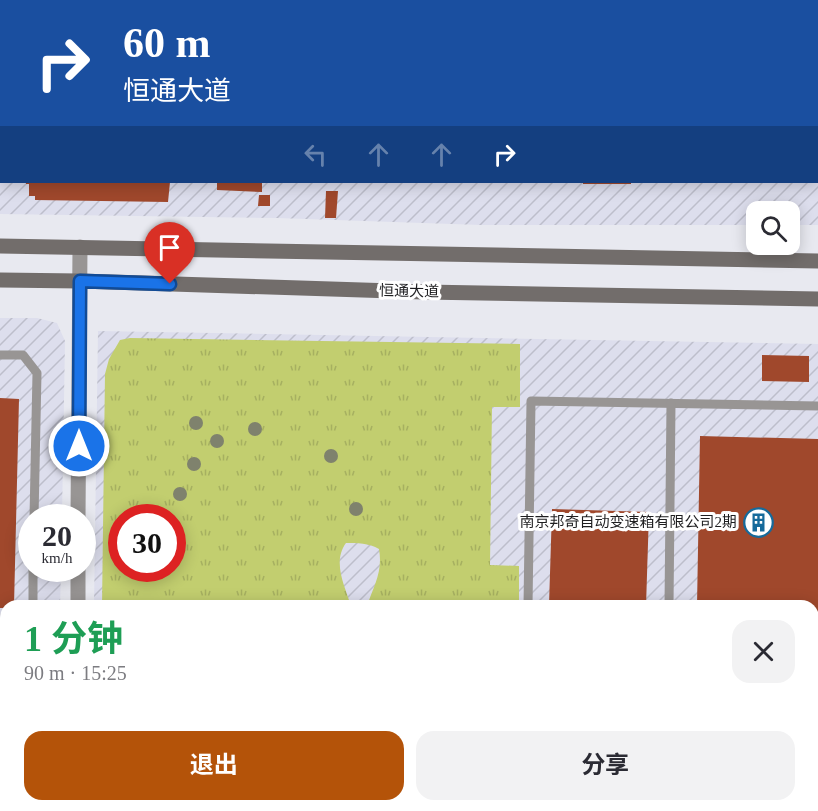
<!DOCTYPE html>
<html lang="zh">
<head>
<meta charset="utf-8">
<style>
	:root { --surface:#fff; --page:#f2f2f3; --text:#2b2b33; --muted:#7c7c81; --accent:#b45309 }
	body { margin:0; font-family:"Times New Roman","Noto Sans SC",serif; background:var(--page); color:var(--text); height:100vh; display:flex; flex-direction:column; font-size:22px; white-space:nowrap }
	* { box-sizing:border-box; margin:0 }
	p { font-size:20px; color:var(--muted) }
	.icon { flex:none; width:33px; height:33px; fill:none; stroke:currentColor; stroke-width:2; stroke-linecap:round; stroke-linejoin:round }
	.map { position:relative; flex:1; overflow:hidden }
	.drawer { position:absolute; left:0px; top:600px; width:819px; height:212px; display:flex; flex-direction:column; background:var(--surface); border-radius:18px 18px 0 0; box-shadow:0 3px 15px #0003 }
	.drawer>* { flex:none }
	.hud { position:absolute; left:0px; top:0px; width:819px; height:183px; box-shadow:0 3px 15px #0003; background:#1a4fa0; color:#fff; overflow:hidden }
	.tools { position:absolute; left:746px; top:201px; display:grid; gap:12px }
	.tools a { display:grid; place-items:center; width:54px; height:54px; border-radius:12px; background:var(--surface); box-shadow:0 3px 15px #0003; font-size:30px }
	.speed { position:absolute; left:18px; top:504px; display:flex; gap:12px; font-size:30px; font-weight:700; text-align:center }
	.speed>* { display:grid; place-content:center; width:78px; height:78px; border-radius:50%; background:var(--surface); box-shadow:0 3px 15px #0003; line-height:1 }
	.speed small { font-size:15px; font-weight:400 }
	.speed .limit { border:9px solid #d22; background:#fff; color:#111 }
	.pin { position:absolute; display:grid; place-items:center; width:51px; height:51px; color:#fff; margin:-62px -26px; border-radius:50% 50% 50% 0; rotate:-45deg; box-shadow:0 0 6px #0007 }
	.pin .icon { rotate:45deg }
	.me { position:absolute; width:66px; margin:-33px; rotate:0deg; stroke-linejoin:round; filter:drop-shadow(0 0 4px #0008) }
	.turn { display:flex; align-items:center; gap:21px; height:126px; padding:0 24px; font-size:27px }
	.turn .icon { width:78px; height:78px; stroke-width:2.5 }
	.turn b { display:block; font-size:42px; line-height:51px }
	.lanes { display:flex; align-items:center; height:57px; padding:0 24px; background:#0003; justify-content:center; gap:30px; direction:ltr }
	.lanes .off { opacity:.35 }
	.round { display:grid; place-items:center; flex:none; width:63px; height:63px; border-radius:18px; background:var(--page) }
	.summary { display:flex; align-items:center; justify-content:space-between; height:102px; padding:0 24px }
	h1 { font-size:36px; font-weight:700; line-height:45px; color:#1e9e55 }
	.primary-button { display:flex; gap:12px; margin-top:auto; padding:12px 24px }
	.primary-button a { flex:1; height:69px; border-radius:18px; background:var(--accent); color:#fff; font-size:24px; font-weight:700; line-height:69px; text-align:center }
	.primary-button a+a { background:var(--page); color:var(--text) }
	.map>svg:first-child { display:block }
</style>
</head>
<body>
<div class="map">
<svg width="818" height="811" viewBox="0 0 818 811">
	<defs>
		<pattern id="industrial-furrows" width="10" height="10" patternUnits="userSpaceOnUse" patternTransform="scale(1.5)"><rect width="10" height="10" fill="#dddeed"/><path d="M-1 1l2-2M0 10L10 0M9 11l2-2" fill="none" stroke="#bdbecb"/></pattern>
		<pattern id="grass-tufts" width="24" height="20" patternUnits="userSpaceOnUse" patternTransform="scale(1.5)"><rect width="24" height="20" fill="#c2ce6f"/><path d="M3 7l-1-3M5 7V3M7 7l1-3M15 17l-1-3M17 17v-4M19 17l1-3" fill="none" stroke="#a6b060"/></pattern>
	</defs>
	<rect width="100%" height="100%" fill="#e8e9f0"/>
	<g fill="url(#industrial-furrows)" fill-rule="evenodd">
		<path d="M0,0L753,1L2,2V182H818V15V225H789V212H756V225H481L277,218L0,214Z"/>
		<path d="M0,318H37L57,323L65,341L62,517L32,518V568L61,569L60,606H6V806H57L56,811H0Z"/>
		<path d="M98,331L818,344V811H91V806H813V606H94ZM122,518H172V568H122Z"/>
	</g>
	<path fill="url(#grass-tufts)" fill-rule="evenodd" d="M130,338L520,344V407H492L490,565L519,566V606H367C374,585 383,572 379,549C369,543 357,543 346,543C332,562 345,586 351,606H102L105,374L109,359L120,340ZM122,518H172V568H122Z"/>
	<g fill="#a0482c">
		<path d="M26,182H170L168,202L35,200V196H29V184H26Z"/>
		<path d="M217,182H262V192L217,190Z"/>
		<rect x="583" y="182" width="48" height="2"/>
		<path d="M326,191H338L336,218H325Z"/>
		<path d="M259,195H270V206H258Z"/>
		<path d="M762,355L809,356V382L762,381Z"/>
		<path d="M0,398L19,399L14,606H6V608H0Z"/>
		<path d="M700,436L818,439V733L813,732V606H697Z"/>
		<path d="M552,509L649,512L646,606H549Z"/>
		<path d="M0,743H6V806H10L9,811H0Z"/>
	</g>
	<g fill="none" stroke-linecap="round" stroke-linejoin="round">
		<g stroke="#989594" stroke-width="9">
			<path d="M0,355H23L37,373L34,518"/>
			<path d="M33,606V568"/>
			<path d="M528,606L531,401L818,406"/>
			<path d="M669,606L671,403"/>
			<path d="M0,642H6"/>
			<path d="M145,806L387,811"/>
			<path d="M29,811V806"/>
			<path d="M525,811V806"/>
			<path d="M667,811V806"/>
		</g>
		<g stroke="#989594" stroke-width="15">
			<path d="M78,518L80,247"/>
			<path d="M78,606V568"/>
			<path d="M75,811V806"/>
		</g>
		<g stroke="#726d6b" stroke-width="15">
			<path d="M0,246L818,261"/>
			<path d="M0,280L80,281L424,292L818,299"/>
		</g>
	</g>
	<g fill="#7f826d">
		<circle cx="196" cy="423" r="7"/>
		<circle cx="255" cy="429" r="7"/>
		<circle cx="217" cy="441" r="7"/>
		<circle cx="331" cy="456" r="7"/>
		<circle cx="194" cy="464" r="7"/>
		<circle cx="180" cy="494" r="7"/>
		<circle cx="356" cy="509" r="7"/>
	</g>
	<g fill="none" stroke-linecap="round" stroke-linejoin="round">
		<defs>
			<path id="route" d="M79,446L80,281L170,284"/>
		</defs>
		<use href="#route" stroke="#114b97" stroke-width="15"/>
		<use href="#route" stroke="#1a73e8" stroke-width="10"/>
	</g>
	<defs>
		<symbol id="building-ring" viewBox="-11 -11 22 22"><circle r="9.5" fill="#fff" stroke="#166a9b" stroke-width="1.5"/><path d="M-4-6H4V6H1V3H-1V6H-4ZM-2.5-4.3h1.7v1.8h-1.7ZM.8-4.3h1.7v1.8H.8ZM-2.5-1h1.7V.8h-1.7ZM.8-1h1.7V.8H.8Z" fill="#166a9b"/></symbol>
	</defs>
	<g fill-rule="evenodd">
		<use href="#building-ring" x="742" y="506" width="33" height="33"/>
	</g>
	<g text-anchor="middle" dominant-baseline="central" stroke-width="6" stroke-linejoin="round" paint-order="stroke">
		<g font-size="15" fill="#1e1e20" stroke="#fff">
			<text transform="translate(409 291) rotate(1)">恒通大道</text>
		</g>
		<g font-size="15" fill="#1e1e20" stroke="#fff" text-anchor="end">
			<text x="737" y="522">南京邦奇自动变速箱有限公司2期</text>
		</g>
	</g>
</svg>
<div class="tools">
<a><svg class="icon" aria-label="search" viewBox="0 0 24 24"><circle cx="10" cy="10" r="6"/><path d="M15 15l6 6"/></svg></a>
</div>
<div class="speed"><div>20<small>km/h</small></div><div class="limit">30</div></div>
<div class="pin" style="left:170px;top:284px;background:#d93025"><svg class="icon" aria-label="arrive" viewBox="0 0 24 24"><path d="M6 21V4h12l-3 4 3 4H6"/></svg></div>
<svg class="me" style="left:79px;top:446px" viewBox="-20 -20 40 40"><circle r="17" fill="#1a73e8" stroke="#fff" stroke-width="3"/><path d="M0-11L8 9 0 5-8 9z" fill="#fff"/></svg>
<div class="hud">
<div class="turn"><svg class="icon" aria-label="right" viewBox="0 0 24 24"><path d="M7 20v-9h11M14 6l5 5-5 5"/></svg><div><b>60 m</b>恒通大道</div></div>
<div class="lanes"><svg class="icon off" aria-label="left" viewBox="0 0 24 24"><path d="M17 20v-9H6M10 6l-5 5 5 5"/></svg><svg class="icon off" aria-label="ahead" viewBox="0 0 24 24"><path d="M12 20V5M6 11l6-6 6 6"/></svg><svg class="icon off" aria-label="ahead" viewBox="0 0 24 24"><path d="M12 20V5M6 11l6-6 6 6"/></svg><svg class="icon" aria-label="right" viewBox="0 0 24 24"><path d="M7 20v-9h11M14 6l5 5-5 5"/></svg></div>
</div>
<section class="drawer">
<div class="summary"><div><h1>1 分钟</h1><p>90 m · 15:25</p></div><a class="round"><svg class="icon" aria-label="close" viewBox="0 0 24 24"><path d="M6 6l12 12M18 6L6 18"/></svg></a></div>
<div class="primary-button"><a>退出</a><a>分享</a></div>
</section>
</div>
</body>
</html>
